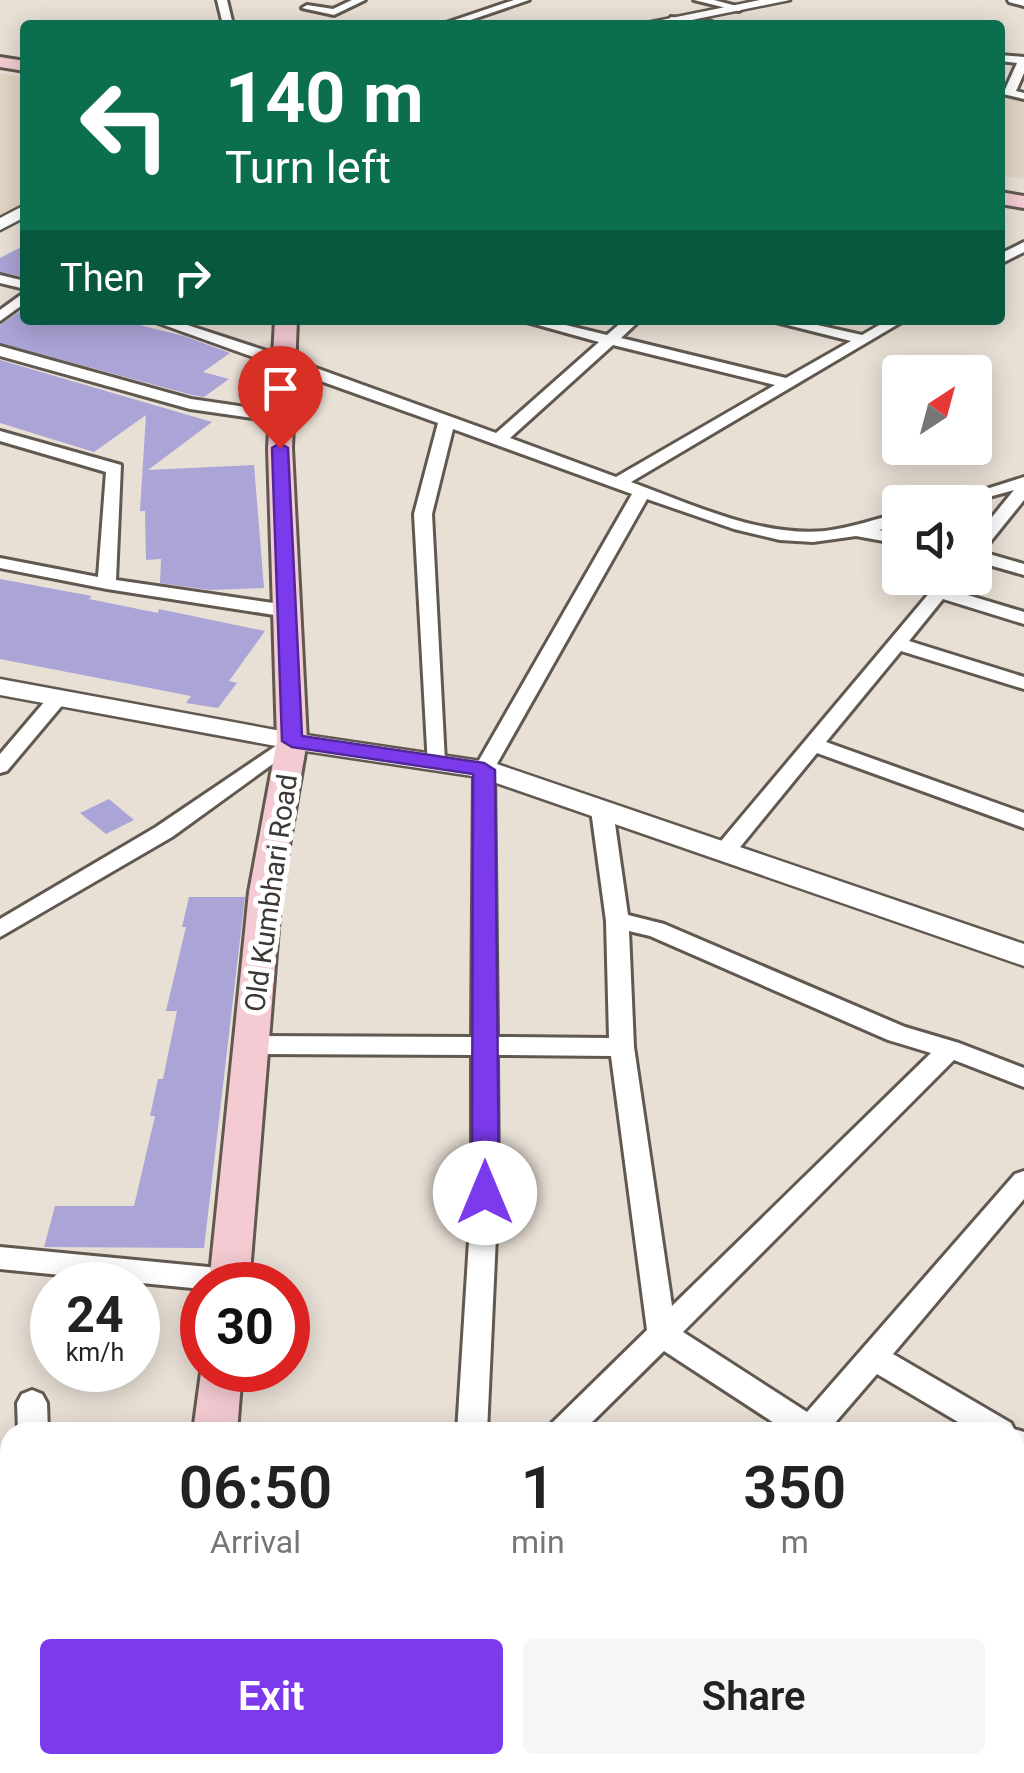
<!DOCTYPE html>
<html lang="en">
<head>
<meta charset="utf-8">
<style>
	:root { --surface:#fff; --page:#f6f6f6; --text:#222; --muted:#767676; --accent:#7c3aed }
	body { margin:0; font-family:Roboto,sans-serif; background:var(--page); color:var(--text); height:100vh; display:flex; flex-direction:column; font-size:38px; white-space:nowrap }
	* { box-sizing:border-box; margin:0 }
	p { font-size:32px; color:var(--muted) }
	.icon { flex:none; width:55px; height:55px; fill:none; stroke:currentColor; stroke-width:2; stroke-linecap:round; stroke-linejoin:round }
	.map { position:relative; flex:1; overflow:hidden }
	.panel { position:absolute; left:0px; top:1422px; width:1025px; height:352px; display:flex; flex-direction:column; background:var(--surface); border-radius:30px 30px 0 0; box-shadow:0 5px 25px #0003 }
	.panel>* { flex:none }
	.hud { position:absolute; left:20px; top:20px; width:985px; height:305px; border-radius:10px; box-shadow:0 5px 25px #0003; background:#0b6e4f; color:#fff; overflow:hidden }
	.needle { width:65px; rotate:36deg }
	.buttons { position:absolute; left:882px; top:355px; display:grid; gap:20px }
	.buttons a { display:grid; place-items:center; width:110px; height:110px; border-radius:10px; background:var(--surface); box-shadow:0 5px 25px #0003; font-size:50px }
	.speed { position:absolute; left:30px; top:1262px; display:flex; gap:20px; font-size:50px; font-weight:700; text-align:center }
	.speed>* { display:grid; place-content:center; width:130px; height:130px; border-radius:50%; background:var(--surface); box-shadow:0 5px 25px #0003; line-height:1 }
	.speed small { font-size:25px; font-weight:400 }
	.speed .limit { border:15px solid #d22; background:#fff; color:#111 }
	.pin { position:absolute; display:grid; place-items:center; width:85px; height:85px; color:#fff; margin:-102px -42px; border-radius:50% 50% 50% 0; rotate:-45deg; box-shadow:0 0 10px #0007 }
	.pin .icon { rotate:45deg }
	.me { position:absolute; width:110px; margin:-55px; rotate:0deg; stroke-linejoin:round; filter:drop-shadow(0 0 8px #0008) }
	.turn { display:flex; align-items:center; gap:35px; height:210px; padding:0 40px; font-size:45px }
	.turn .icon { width:130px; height:130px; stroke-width:2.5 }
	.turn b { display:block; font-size:70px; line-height:85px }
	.then { display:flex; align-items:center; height:95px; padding:0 40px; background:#0003; gap:20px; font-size:38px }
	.eta { display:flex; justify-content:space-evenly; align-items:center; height:170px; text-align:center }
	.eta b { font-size:60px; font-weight:600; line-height:70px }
	.action { display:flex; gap:20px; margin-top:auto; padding:20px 40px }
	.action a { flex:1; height:115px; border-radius:10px; background:var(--accent); color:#fff; font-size:40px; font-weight:600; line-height:115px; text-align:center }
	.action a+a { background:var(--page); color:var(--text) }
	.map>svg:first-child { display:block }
</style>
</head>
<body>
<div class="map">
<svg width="1024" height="1773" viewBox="0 0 1024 1773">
	<rect width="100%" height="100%" fill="#e8dfd5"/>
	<g fill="#e2d4c3">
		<path d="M0,73L25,78V210L0,225Z"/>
		<path d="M1000,94L1024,97V179L1000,175Z"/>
	</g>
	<g fill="#aaa4d7">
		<path d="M25,245V277L0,272V258Z"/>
		<path d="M25,308V320H119L184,336L230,353L203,372L229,379L204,397L192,395L0,343V325Z"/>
		<path d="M0,360L212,422L148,470L254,465L264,588L210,590L160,583L161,559L146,560L145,511H140L146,415L94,452L0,423Z"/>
		<path d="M0,579L92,596L89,599L158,613L159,609L265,631L229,681L237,683L218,708L186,703L191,696L0,659Z"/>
		<path d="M109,799L134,820L106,834L80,813Z"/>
		<path d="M189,897H245L204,1248L44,1247L55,1206H134L155,1116H150L158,1079H163L177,1011H166L186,927H182Z"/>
	</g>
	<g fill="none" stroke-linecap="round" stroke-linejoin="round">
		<defs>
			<g id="minor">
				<path d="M217,0H227L233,25H223Z"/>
				<path d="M352,0H365L334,15L302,8L307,5L333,9Z"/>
				<path d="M514,0H529L456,25H440Z"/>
				<path d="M694,0H714L744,8L739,11Z"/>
				<path d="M1008,0H1024V6L1009,2Z"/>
				<path d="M671,17L712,22L717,25L667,22Z"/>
				<path d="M1000,55L1024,57V73L1016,91L1024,93V99L1003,94L1017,63L1000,61Z"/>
				<path d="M1024,242V252L1000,264V254Z"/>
				<path d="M0,275L25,281V289L0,283Z"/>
				<path d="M25,292V303L0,321V310Z"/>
				<path d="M150,320H172L291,359L496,433L599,342L520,320H545L607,335L624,320H640L621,338L786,378L851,341L768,320H795L862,335L888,320H905L631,482C691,504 760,537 825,531C851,528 875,519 900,513V524L879,530L900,534V544L856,536L813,542L780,540L734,529L647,499L494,769L497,1037L609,1038L606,921L591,810L602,803L613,810L628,915L664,924L905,1027L959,1043L1024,1068V1087L954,1060L683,1332L807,1412L1015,1174L1024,1171V1199L893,1354L1011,1423L1014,1429L1024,1432V1460L1015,1457V1432H975L877,1374L827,1432H788L664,1351L582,1432H548L552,1423L647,1330L611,1056L497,1055L498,1193L487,1432H457L472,1193V1055L251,1054L242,1051L239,1045L242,1039L251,1036L472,1037L474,769L632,494L453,429L432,514L445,762L435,768L428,766L414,514L438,423ZM613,345L775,385L616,477L510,438ZM629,931L650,936L888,1040L931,1053L672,1306L634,1047Z"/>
				<path d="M0,346L191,399L280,412L288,417L280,422L190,409L0,356Z"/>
				<path d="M0,431L121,465L116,580L287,605L296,611L287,617L107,589L0,568V558L98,577L106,472L0,441Z"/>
				<path d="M1024,477V500L982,552L1024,564V575L975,561V538L1014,490L971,502H945Z"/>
				<path d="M942,578H960L951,590L1024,612V624L943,599L909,641L1024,677V689L901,651L826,742L1024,813V828L817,753L732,857H716L713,852L716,847Z"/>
				<path d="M58,692L65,694L68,698L65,702L7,771L0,773V754L51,694Z"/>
				<path d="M292,735L299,737L302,741L299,745L172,837L0,937V919L156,827Z"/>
				<path d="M0,1247L229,1269L239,1272L243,1280L240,1285H202V1289L0,1269Z"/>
				<path d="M32,1390L42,1394L47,1403L48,1432H18L17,1403L22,1394Z"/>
				<path d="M1015,1636L1024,1640V1673L1015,1669Z"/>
				<path d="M564,1765H599L602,1773H567Z"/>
				<path d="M755,1765H793L790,1773H752Z"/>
			</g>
			<g id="tertiary">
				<path d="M760,0H790L667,25H637Z"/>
				<path d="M25,205V217L0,230V218Z"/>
				<path d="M0,679L292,733L494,763L1024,944V966L479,777L292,749L0,695Z"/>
			</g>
			<g id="secondary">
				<path d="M0,57L25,61V71L0,67Z"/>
				<path d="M1000,192L1024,196V208L1000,204Z"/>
				<path d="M275,320H297L292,448L307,741L281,892L249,1285H209L249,892L277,741L268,448Z"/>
				<path d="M202,1365V1370H242L237,1432H193Z"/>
				<path d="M232,1765H283L286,1773H235Z"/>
			</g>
		</defs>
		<use href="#minor" stroke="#615950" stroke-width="6"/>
		<use href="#tertiary" stroke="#615950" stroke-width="5"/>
		<use href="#secondary" stroke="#615950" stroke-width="6"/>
		<use href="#minor" fill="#fff" fill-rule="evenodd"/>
		<use href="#tertiary" fill="#fff" fill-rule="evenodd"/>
		<use href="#secondary" fill="#f4cbd3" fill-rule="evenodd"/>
	</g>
	<path fill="#7c3aed" stroke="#51269a" stroke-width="2.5" d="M280,443L288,448L302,736L484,763L495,770L499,1193L495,1201L485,1204L476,1201L472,1193L473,774L292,747L282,741L272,448Z"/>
	<g text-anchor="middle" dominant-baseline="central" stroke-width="10" stroke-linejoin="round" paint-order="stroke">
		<g font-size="28" fill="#3c3934" stroke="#fff">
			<text transform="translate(271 893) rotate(-82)">Old Kumbhari Road</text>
		</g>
	</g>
</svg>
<div class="buttons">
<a><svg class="needle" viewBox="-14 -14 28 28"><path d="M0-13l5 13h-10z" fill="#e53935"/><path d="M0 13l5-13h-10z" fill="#767676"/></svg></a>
<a><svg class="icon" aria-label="sound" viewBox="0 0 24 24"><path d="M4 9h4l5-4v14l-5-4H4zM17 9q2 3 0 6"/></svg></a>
</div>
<div class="speed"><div>24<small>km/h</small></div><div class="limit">30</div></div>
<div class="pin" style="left:280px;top:448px;background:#d93025"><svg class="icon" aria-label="arrive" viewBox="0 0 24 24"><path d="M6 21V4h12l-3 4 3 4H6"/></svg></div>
<svg class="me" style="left:485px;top:1193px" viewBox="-20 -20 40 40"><circle r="19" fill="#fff"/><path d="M0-13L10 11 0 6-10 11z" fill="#7c3aed"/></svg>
<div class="hud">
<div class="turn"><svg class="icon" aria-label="left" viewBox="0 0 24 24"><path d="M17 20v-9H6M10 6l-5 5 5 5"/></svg><div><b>140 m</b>Turn left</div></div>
<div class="then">Then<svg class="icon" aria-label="right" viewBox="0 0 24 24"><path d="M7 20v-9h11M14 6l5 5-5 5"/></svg></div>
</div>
<section class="panel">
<div class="eta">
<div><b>06:50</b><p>Arrival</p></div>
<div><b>1</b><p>min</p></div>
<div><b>350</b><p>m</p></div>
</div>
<div class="action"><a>Exit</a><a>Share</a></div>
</section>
</div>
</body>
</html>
